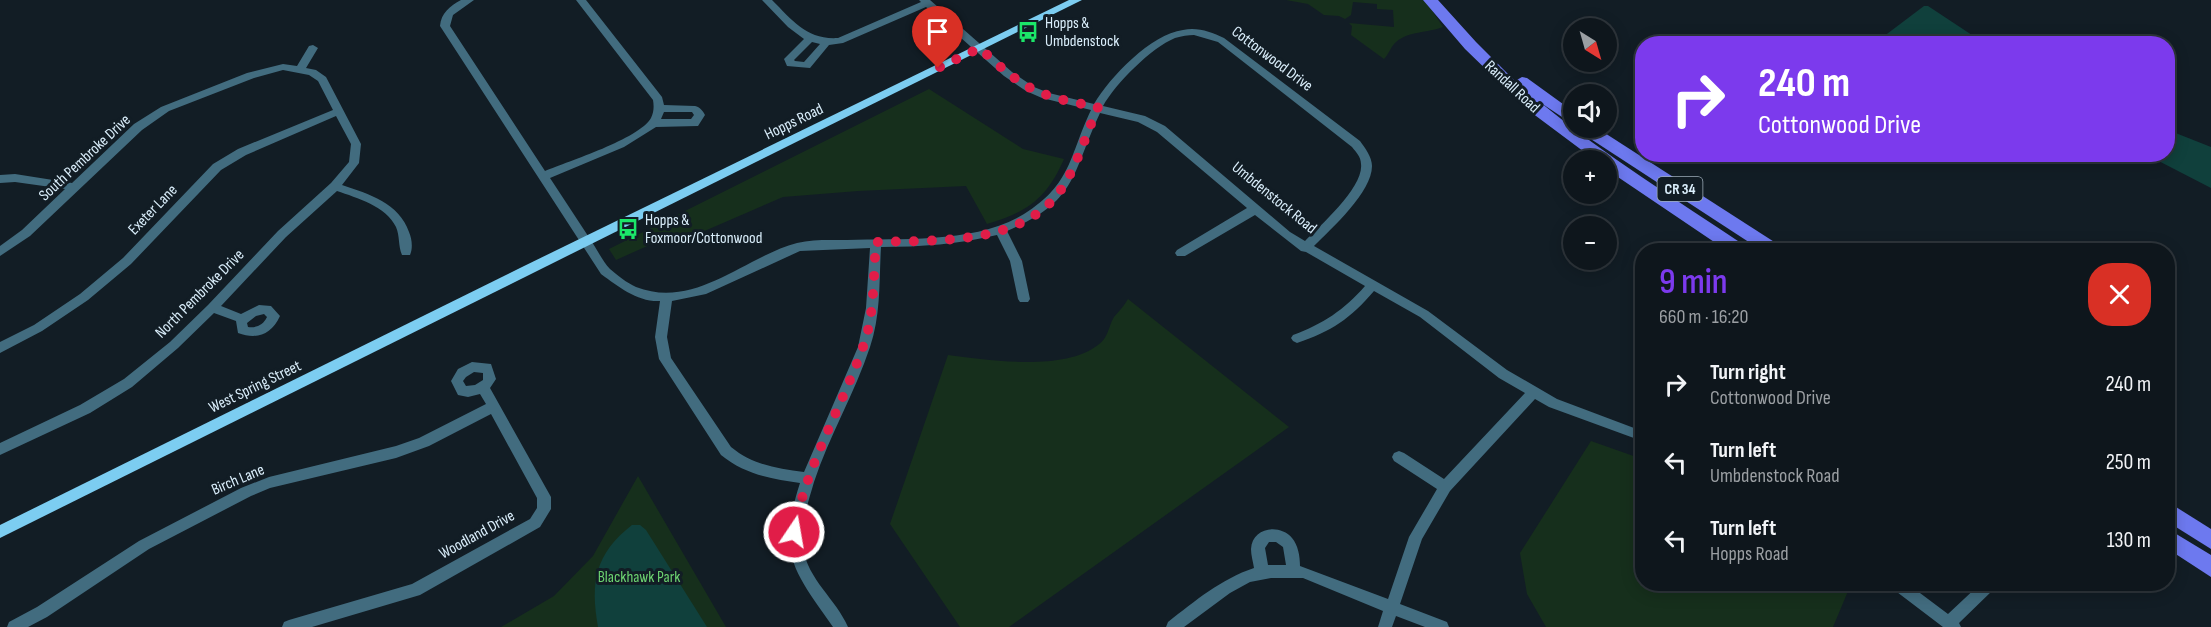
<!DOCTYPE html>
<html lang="en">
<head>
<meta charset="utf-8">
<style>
	:root { --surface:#0e161c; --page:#1c2329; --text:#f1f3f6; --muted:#9b9fa3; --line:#2e353b; --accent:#7c3aed }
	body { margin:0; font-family:"Sofia Sans Condensed",sans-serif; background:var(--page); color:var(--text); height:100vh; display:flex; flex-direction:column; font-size:22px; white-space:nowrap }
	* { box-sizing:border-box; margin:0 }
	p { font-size:20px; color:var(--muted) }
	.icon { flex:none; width:33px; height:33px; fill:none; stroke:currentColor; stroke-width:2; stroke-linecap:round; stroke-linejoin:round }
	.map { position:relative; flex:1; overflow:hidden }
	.details { position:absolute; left:1635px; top:243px; width:540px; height:348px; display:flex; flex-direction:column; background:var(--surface); border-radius:24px; box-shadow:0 3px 15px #0003,0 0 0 2px var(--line) }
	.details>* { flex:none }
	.banner { position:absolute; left:1635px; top:36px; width:540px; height:126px; border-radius:24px; box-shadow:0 3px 15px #0003,0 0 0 2px var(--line); background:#7c3aed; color:#fff; overflow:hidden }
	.needle { width:39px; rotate:143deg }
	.buttons { position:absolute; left:1563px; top:18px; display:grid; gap:12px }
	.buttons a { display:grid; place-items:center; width:54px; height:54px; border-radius:50%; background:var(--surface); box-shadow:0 3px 15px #0003,0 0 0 2px var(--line); font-size:30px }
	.pin { position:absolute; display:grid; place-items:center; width:51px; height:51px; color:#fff; margin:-62px -26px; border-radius:50% 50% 50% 0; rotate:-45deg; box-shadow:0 0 6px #0007 }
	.pin .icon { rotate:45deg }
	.me { position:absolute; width:66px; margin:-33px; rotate:12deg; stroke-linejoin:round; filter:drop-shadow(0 0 4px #0008) }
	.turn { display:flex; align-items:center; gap:21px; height:126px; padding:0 24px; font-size:27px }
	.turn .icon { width:78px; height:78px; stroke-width:2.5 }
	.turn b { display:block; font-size:42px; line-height:51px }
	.round { display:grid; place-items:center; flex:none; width:63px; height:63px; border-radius:24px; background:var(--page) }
	.head { display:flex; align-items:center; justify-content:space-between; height:102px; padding:0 24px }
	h1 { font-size:36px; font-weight:600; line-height:45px; color:var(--accent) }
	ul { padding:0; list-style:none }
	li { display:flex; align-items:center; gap:18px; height:78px; padding:0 24px }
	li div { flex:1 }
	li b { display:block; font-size:22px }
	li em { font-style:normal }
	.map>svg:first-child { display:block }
</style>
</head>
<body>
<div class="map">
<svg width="2211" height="627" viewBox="0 0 2211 627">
	<rect width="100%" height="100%" fill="#121d25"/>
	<g fill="#162f1c">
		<path d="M1286,0H1425L1443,27C1427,33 1409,31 1396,42C1391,46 1389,54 1384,59L1351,35L1352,26L1349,23L1394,27L1393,10L1377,9V4L1353,2L1351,15L1345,19L1339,16L1324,15L1308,4Z"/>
		<path d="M929,89L1023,149L1064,159C1047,198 1028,212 987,224L966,186L858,191L783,197L686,239L672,235L616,260L609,249Z"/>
		<path d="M1128,299L1289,427L1009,627H960L890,524L948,355C989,360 1063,372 1098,345C1109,337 1108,327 1114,317C1119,311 1124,306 1128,299Z"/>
		<path d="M1591,441L1642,459V584H1851L1833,627H1546L1527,594L1520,553Z"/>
		<path d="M638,476L726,627H501L554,596L593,556Z"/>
	</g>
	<g fill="#10403c">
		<path d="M1924,6H1928L1984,43H1875Z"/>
		<path d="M2168,130L2211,147V188L2147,155L2168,154Z"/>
		<path d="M632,525H640L646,530L707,627H598C590,582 595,554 632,525Z"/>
	</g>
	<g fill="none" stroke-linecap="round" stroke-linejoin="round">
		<g fill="#426c7f" fill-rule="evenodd">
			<path d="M461,0H474L453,15L450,26L545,171C569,161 639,139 651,118C654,112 654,106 653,100L576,0H586L662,97L664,105L695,106C700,107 703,111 705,115L698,126L656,127L624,147L550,178C564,199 578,221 592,242C598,251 603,262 610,269C617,275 627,283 636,287C695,310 744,257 797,243C813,239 831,240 847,240C901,238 976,244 1024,214C1072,184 1069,156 1091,110L1042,98L1026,91L1004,76L926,7L843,43L829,45L810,68L787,66L784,59L804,39L788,27L762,0H772C793,21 807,40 838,38L921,2L919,0H930L1012,72L1034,87L1049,93L1094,104C1110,77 1151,34 1183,30C1198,27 1211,32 1224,38L1360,141C1365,148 1372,157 1372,166C1372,192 1332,228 1314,246L1428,311L1507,370L1557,399L1642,431V441L1549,407L1535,399L1450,491L1422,539L1400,604L1447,622L1449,627H1425L1396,616L1392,627H1378L1383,611L1303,578H1271L1250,582L1230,593L1184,627H1166L1168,622C1195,601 1221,579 1254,568C1253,562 1251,555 1251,549C1252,528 1279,523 1292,538C1298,545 1300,556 1300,566L1388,599L1409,537L1437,489L1394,461L1392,457L1394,453L1399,451L1404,453L1444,479L1525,393L1499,378L1420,317L1374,291C1350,319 1332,331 1297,343L1293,341L1291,338L1293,335C1323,324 1344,310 1365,286L1306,252L1301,251L1255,215L1185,256H1177L1175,253L1177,250L1247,208L1157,132L1138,122L1100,113C1071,175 1078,201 1007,231L1022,261L1030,299L1028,302H1020L1018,299L1010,261L997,235C959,244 921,247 881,247C879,281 881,315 870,347C855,393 829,436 814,482C808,503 800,525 803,548C808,580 836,599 848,627H833C793,570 777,554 800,483C771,479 744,474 721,455L659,359L655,337L660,301C637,302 619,287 601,274L440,26C441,13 450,6 461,0ZM1194,35L1218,42L1352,147C1356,152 1361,157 1361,164C1364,187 1321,225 1305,241L1290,232L1165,126L1145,116L1103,106C1116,83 1151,48 1175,38C1182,36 1188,35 1194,35ZM812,42L820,44L804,62L795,61L794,60ZM664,112H692L694,115L691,119H661ZM870,248L866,308L858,347L804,472C776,468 753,465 731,447L671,358L667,337L672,301L706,294L800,251ZM1269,542H1276L1283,547L1286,565H1268L1265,548Z"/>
			<path d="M313,45L318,48L306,68L316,70L326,77L361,144L359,163L342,185C369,194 399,203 409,232C412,239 413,248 410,255H402C398,246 400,236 396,227C386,206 357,198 337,191L286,237L221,306L241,314L259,305L271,306L280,316C271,335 257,340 238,333L236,321L214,313L178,348L132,387L90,413L0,455V443L80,405L124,379L170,342L208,305L278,231L331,183L349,162L351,144L336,116L246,155L221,170L131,264L88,300L42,331L0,353V342L34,325L80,294L123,258L213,164L238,149L333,110L318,81L309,75L283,70L254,78L169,111L142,130L30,236L0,256V246L22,230L65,189L15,182L0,183V175L15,174L72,183L134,124L161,107L247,73L283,64L297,66L309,46ZM264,314L267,317C263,325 257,328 248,327L247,323L256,316Z"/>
			<path d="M472,362L491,364L496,379L490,388L551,497V509L540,527L420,595L312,627H282L284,622L289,620L412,584L530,519L537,508V498L491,414L429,446L396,458L270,488L251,496L149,549L47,617L28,627H7L9,622L37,607L139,541L241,488L269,477L396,446L419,438L486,404L480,394L468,397L458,395L451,381L458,369ZM474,372L483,373V380L475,385L466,386L463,381L466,377Z"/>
			<path d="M1891,584H1908L1948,614L1980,584H1996L1994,589L1959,623L1961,627H1943L1893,589Z"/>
		</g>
		<path fill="#7ccdf1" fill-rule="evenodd" d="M1069,0H1082L0,538V525L520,268Z"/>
		<g fill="#6d79ef" fill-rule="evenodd">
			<path d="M1423,0H1438L1476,42L1515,81L1522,77L1527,78L1574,112V125L1541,103C1605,155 1675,199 1744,245L1746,250H1726L1606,169V160H1595L1528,110L1465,49Z"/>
			<path d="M1578,128H1597L1779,245L1781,250H1761L1580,132Z"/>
			<path d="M2168,502L2211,529V549L2168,522Z"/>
			<path d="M2168,529L2211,555V577L2168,549Z"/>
		</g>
	</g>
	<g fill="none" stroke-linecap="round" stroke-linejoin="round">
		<path stroke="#e11d48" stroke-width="10" stroke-dasharray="0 18" d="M794,532C805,468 841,409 863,347C875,315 873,277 876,242C935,240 1021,246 1060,191C1077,167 1086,134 1098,107C1037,96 1024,90 980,48L938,68"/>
	</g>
	<defs>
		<symbol id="bus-bare" viewBox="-9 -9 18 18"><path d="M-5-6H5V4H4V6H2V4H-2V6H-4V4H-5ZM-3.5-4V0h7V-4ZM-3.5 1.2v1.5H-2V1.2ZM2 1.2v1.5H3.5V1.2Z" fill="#1be669" stroke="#121d25" stroke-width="2.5" paint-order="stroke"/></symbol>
	</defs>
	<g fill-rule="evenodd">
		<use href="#bus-bare" x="1013" y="17" width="30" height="30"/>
		<use href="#bus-bare" x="613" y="214" width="30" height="30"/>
	</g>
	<g text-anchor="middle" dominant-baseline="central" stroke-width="6" stroke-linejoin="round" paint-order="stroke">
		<rect fill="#121d25" stroke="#9eafbb" stroke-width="1.5" x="1657.5" y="177" width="45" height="24" rx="4.5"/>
		<g font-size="15" font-weight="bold" fill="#daeefb">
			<text x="1680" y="189">CR 34</text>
		</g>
		<g font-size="16" fill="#daeefb" stroke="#121d25" text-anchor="start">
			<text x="1045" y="23">Hopps &amp;<tspan x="1045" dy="18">Umbdenstock</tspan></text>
			<text x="645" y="220">Hopps &amp;<tspan x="645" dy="18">Foxmoor/Cottonwood</tspan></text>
		</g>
		<g font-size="16" fill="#daeefb" stroke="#121d25">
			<text transform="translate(1272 59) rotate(37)">Cottonwood Drive</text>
			<text transform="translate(1512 87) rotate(43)">Randall Road</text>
			<text transform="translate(794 122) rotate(-26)">Hopps Road</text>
			<text transform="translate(85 158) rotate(-43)">South Pembroke Drive</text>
			<text transform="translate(1274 198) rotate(39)">Umbdenstock Road</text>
			<text transform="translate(153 210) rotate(-46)">Exeter Lane</text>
			<text transform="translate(200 294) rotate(-45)">North Pembroke Drive</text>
			<text transform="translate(255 387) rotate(-26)">West Spring Street</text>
			<text transform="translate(238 480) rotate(-23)">Birch Lane</text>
			<text transform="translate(477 535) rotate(-29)">Woodland Drive</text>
		</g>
		<g font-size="16" fill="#6dd471" stroke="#121d25">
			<text x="639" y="577">Blackhawk Park</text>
		</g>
	</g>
</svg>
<div class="buttons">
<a><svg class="needle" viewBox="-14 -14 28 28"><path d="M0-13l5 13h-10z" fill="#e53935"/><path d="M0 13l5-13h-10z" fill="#9b9fa3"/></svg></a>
<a><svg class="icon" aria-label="sound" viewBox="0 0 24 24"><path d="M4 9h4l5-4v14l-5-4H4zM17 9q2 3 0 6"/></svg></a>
<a>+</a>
<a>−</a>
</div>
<div class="pin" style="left:938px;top:68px;background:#d93025"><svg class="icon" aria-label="arrive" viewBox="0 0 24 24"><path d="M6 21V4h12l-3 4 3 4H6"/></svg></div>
<svg class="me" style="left:794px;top:532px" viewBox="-20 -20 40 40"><circle r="17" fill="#e11d48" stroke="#fff" stroke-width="3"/><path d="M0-11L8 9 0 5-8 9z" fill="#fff"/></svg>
<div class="banner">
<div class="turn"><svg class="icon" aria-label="right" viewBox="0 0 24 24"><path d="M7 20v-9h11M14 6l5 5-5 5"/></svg><div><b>240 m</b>Cottonwood Drive</div></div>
</div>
<section class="details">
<div class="head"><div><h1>9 min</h1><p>660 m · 16:20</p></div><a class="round" style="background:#d93025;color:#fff"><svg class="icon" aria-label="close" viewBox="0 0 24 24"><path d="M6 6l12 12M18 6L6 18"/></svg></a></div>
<ul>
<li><svg class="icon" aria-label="right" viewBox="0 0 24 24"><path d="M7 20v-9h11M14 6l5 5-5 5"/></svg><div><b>Turn right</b><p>Cottonwood Drive</p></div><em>240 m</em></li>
<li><svg class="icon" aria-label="left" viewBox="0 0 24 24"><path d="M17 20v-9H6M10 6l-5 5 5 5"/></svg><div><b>Turn left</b><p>Umbdenstock Road</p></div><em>250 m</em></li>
<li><svg class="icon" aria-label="left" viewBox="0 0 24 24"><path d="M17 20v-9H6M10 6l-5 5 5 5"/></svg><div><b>Turn left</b><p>Hopps Road</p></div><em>130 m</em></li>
</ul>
</section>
</div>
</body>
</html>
